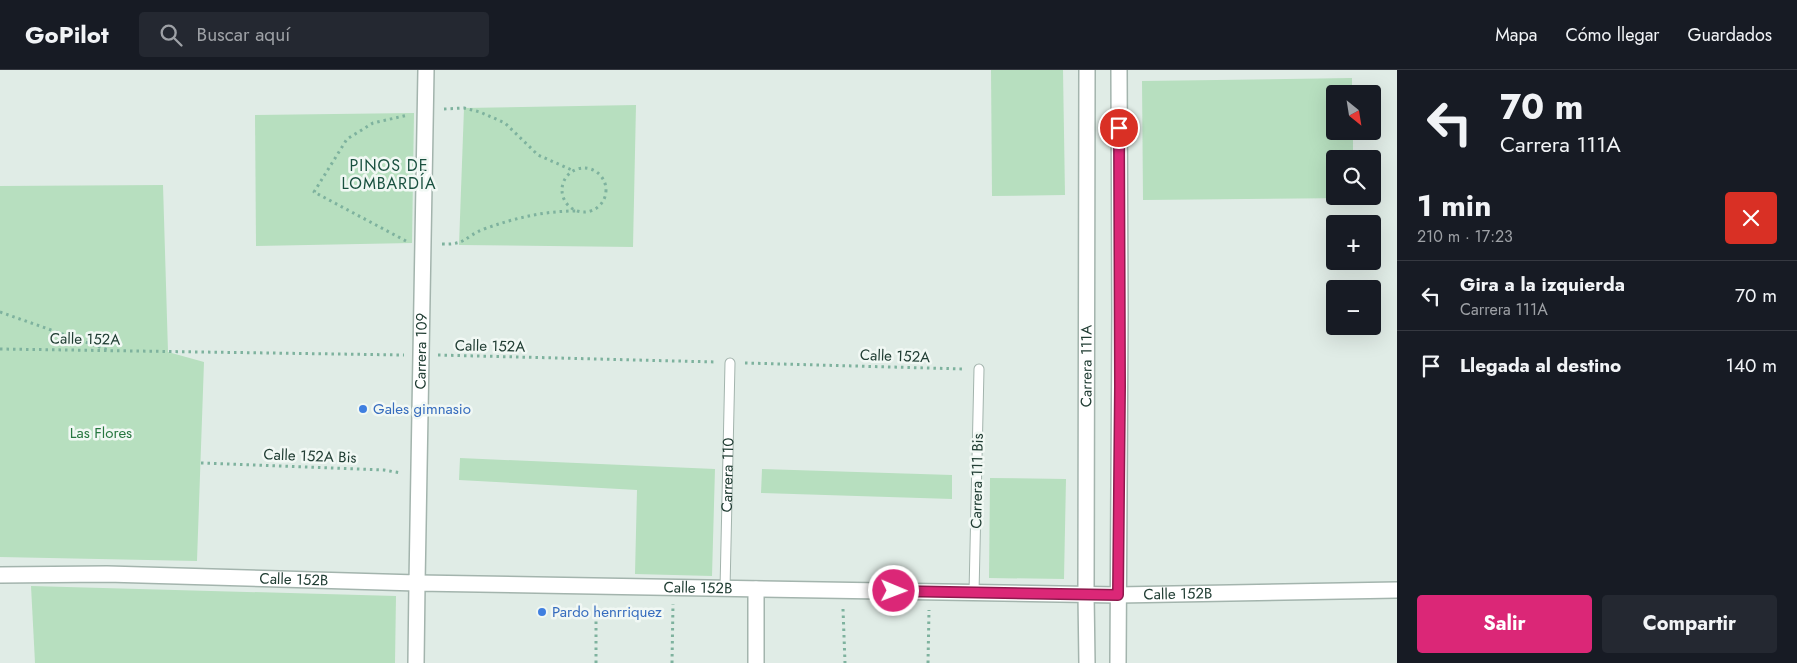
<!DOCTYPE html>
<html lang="es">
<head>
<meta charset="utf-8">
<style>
	:root { --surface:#171b24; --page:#242831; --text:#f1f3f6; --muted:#9ea1a6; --line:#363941; --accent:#db2777 }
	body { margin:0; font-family:Jost,sans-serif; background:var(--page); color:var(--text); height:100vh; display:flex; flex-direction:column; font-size:19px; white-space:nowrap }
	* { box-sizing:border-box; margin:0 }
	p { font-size:16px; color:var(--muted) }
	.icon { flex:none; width:28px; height:28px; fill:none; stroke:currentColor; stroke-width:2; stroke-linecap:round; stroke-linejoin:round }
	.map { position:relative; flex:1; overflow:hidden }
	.side { display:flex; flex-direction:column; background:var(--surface); width:400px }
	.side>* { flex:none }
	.guide { background:#171b24; color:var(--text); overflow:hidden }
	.needle { width:32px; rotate:150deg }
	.buttons { position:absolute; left:1326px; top:15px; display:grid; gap:10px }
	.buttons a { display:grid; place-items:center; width:55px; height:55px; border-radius:5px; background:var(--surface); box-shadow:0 5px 20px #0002; font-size:25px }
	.pin { position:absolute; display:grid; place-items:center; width:42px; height:42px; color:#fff; margin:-21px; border:2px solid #fff; border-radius:50%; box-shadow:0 1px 5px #0007 }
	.me { position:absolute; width:55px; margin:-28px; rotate:91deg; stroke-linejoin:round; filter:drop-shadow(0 0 4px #0008) }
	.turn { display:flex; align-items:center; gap:18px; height:105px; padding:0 20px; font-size:22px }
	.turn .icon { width:65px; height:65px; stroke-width:2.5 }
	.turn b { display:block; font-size:35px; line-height:42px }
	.round { display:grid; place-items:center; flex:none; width:52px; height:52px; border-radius:5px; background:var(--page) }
	.summary { display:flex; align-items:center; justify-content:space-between; height:85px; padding:0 20px }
	h1 { font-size:30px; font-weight:700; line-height:38px }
	.action { display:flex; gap:10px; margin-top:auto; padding:10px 20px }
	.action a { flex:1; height:58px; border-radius:5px; background:var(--accent); color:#fff; font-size:20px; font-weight:700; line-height:58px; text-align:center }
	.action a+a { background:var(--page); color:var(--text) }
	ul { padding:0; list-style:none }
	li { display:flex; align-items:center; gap:15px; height:70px; padding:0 20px; border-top:1px solid var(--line) }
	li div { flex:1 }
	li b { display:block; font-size:19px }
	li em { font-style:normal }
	header { display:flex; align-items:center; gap:30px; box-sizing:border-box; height:70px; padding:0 25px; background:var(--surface); border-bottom:1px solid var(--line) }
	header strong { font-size:24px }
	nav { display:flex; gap:28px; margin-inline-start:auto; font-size:18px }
	.search { width:350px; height:45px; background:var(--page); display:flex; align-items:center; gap:12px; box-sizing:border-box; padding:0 18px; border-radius:5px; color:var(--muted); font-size:19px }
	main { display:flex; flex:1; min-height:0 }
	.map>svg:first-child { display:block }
</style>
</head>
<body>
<header>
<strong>GoPilot</strong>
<div class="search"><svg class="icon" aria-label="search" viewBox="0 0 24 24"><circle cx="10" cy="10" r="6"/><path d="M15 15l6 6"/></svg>Buscar aquí</div>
<nav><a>Mapa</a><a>Cómo llegar</a><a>Guardados</a></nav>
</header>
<main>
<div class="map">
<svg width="1397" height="593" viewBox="0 0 1397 593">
	<rect width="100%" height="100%" fill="#e0ece6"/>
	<g fill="#b7dfbf">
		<path d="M991,0H1063L1065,125L992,126Z"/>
		<path d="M1352,8V24H1335V61H1353V89H1335V126H1353V128L1143,130L1142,11Z"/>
		<path d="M636,35L633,177L459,175L464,38Z"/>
		<path d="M414,43L412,173L256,176L255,45Z"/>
		<path d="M163,115L168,282L204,292L197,491L0,487V116Z"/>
		<path d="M460,388L715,399L712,506L635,504L637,420L459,410Z"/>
		<path d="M762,399L952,405V429L761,423Z"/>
		<path d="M990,408L1066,409L1064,509L989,508Z"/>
		<path d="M31,516L396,526L395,593H35Z"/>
	</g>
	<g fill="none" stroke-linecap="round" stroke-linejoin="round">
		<defs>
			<g id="service">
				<path id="s1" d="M725,519L730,293"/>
				<path d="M974,523L979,299"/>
			</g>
			<g id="minor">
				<path id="s2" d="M0,505L107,504L417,513L426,0"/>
				<path d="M756,519V593"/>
				<path d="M1086,524L1087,593"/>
			</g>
			<g id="tertiary">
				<path id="s3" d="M1086,524L1087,0"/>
				<path id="s4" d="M416,593L417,513L1118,525L1397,520"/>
				<path d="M1118,593L1120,243L1119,0"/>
			</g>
		</defs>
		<use href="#service" stroke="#a3b4ad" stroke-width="11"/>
		<use href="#minor" stroke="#a3b4ad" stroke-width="18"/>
		<use href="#tertiary" stroke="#a3b4ad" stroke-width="18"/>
		<g stroke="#7eb29e" stroke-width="3" stroke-dasharray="2.5 4" stroke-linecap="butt">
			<path d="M444,39L464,38L480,42L505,53L538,85L574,101"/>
			<circle cx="584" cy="120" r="22"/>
			<path d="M406,171L314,122L347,69L373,53L408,45"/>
			<path d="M442,174C466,175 464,167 484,159C515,148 543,141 576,141"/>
			<path d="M0,242L108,280"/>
			<path d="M0,279L404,285"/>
			<path d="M438,285L716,292"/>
			<path d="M745,293L964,299"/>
			<path d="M201,393L384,400L401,403"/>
			<path d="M843,539L845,593"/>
			<path d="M596,593V535"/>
			<path d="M672,593L673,534"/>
			<path d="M928,593L929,540"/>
		</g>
		<use href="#service" stroke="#fff" stroke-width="9"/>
		<use href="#minor" stroke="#fff" stroke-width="15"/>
		<use href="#tertiary" stroke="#fff" stroke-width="15"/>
	</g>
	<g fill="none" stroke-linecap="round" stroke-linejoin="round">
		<defs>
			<path id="route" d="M894,521L1118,525L1120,316L1119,58"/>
		</defs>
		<use href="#route" stroke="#8e194d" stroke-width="12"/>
		<use href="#route" stroke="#db2777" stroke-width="9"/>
	</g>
	<g fill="#3f7fe0" stroke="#f1f8f4" stroke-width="2">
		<circle cx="363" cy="339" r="5"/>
		<circle cx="542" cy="542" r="5"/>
	</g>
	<g text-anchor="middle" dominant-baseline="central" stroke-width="5" stroke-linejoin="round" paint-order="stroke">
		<g font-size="15" fill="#203d33" stroke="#f1f8f4">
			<text transform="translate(85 269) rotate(1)">Calle 152A</text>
			<text transform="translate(490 276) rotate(1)">Calle 152A</text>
			<text stroke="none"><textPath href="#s2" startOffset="649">Carrera 109</textPath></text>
			<text transform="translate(895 286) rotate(2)">Calle 152A</text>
			<text stroke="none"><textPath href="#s3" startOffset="228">Carrera 111A</textPath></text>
			<text transform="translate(310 386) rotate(2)">Calle 152A Bis</text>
			<text stroke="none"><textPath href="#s1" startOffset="114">Carrera 110</textPath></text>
			<text transform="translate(977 411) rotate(-89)">Carrera 111 Bis</text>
			<text stroke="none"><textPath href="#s2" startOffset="294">Calle 152B</textPath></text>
			<text stroke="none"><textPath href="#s4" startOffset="361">Calle 152B</textPath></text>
			<text stroke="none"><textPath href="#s4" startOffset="841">Calle 152B</textPath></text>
		</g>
		<g font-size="15" fill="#366cbe" stroke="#f1f8f4" text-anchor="start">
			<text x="373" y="339">Gales gimnasio</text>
			<text x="552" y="542">Pardo henrriquez</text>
		</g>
		<g font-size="15" fill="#277740" stroke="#f1f8f4">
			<text x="101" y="363">Las Flores</text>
		</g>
		<g font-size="16" letter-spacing="1" fill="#1a5140" stroke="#f1f8f4">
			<text x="389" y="95">PINOS DE<tspan x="389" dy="18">LOMBARDÍA</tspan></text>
		</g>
	</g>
</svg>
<div class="buttons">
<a><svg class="needle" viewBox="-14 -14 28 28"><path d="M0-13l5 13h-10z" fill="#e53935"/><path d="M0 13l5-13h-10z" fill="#9ea1a6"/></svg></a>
<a><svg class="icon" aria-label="search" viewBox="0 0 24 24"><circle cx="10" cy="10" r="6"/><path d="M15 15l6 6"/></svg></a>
<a>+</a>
<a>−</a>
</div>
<div class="pin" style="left:1119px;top:58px;background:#d93025"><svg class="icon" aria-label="arrive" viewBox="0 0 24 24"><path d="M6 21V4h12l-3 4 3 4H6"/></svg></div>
<svg class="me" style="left:894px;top:521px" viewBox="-20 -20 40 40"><circle r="17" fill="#db2777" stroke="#fff" stroke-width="3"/><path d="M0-11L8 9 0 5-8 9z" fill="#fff"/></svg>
</div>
<section class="side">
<div class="guide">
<div class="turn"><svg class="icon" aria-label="left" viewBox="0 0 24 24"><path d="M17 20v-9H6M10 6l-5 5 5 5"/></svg><div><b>70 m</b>Carrera 111A</div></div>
</div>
<div class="summary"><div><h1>1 min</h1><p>210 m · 17:23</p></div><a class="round" style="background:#d93025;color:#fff"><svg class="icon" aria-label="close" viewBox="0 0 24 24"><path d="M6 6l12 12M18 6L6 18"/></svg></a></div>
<ul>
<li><svg class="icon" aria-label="left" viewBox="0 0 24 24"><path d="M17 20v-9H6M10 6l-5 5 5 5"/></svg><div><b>Gira a la izquierda</b><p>Carrera 111A</p></div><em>70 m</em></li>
<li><svg class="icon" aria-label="arrive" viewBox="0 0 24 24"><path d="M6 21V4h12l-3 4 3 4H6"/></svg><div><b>Llegada al destino</b></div><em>140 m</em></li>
</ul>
<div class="action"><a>Salir</a><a>Compartir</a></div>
</section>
</main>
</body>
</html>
